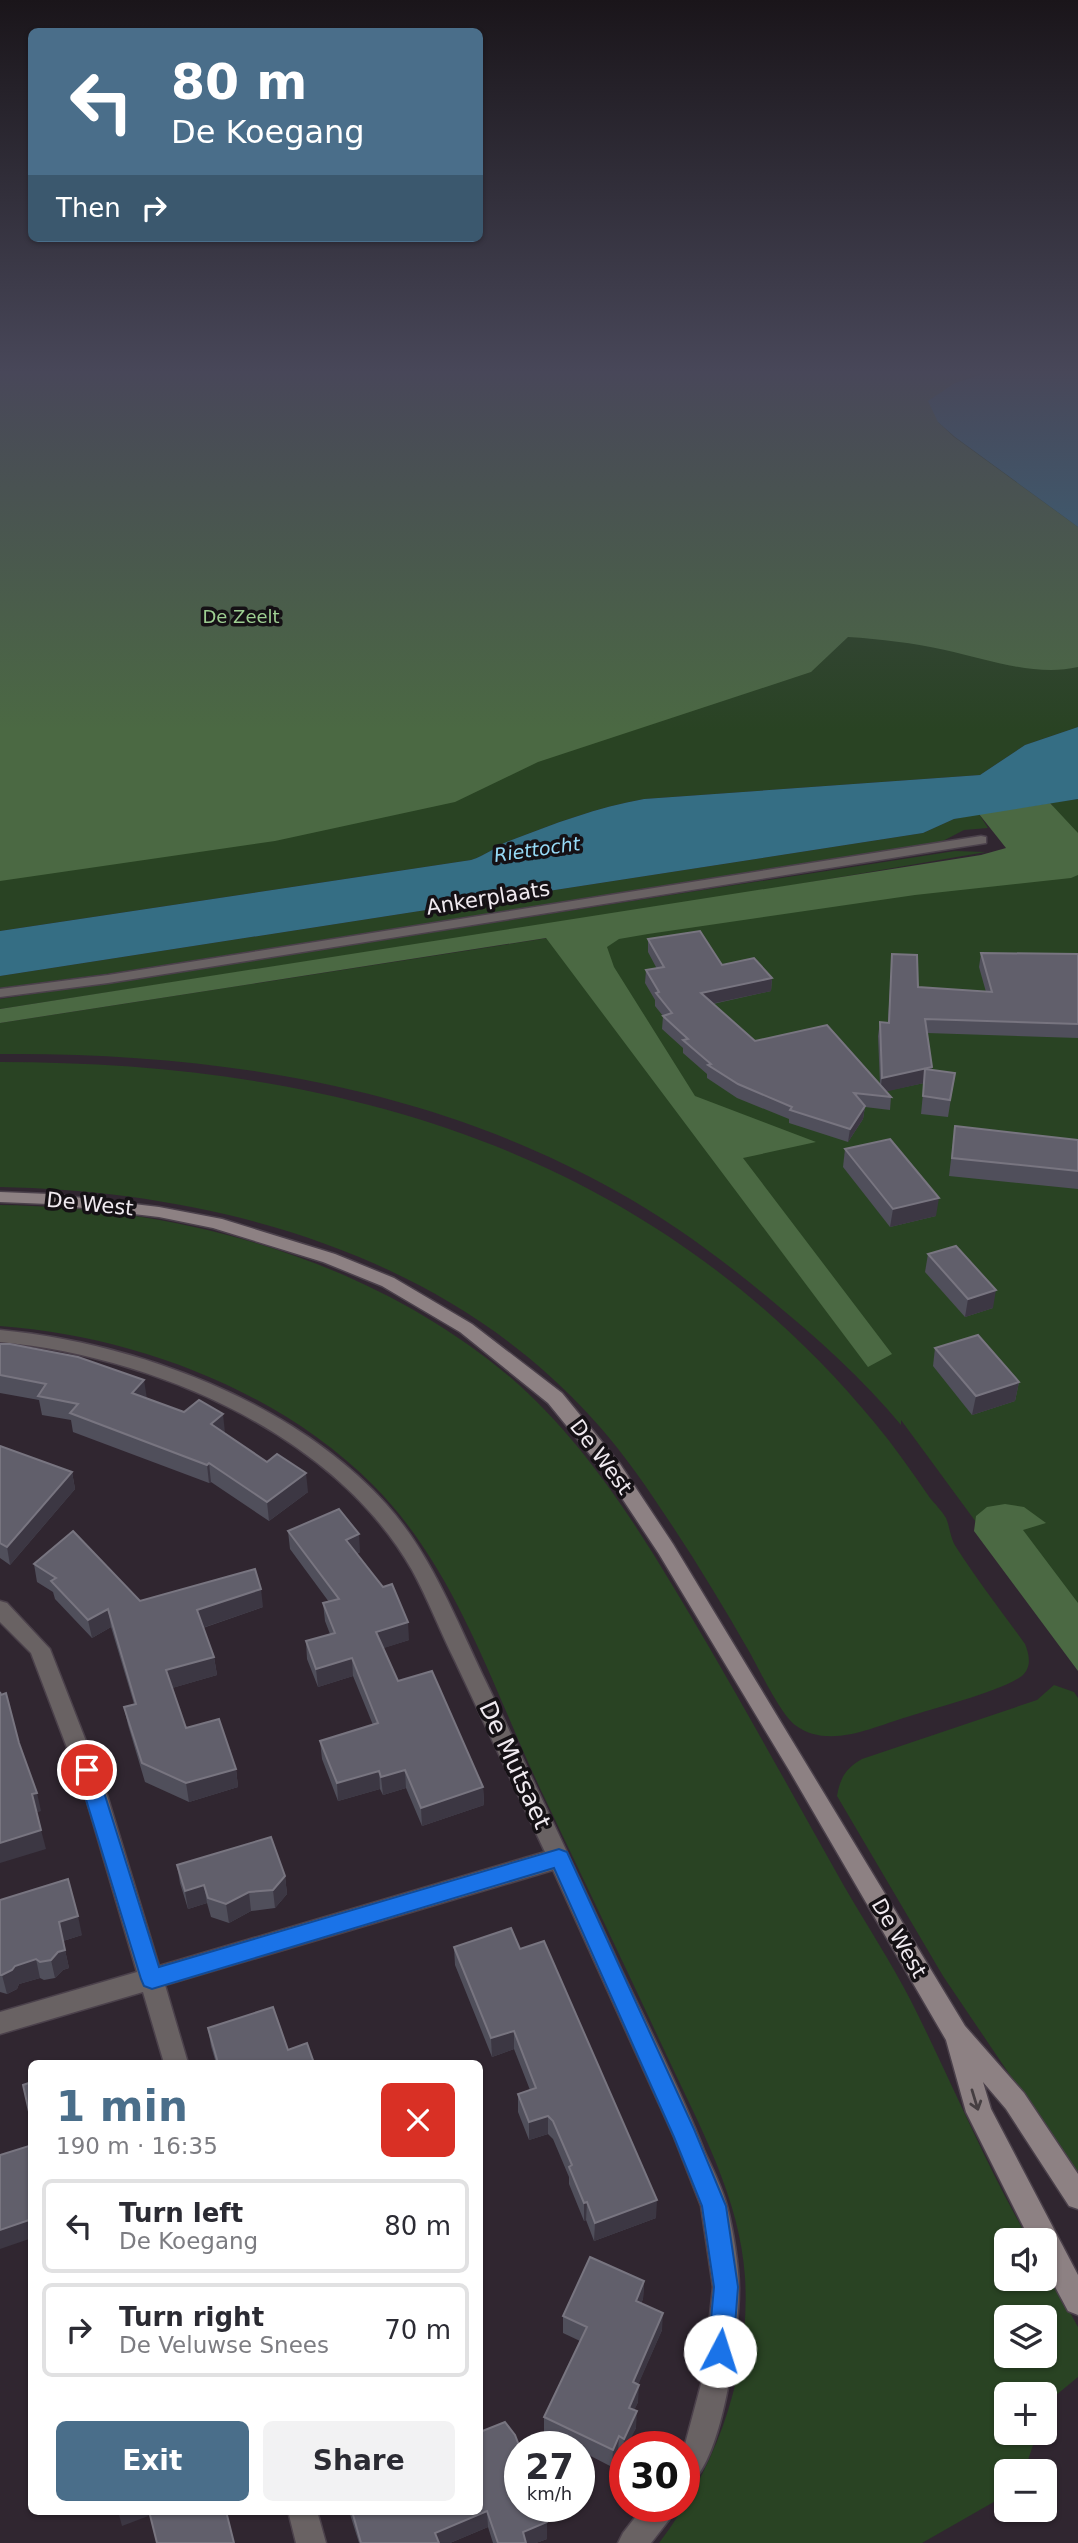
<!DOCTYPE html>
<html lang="en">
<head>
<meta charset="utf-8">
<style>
	:root { --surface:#fff; --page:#f2f2f3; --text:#2b2b33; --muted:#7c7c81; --line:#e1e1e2; --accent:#4a6e8a }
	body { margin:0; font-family:"DejaVu Sans",sans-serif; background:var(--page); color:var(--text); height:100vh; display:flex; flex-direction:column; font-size:26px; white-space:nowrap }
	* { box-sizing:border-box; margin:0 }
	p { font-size:23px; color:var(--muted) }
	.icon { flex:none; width:38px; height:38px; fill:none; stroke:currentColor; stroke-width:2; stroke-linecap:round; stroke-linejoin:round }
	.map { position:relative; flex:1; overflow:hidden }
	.panel { position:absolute; left:28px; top:2060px; width:455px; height:455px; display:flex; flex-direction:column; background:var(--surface); border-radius:10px; box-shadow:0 2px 5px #0004 }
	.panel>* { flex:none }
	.hud { position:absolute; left:28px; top:28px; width:455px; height:214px; border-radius:10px; box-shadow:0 2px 5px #0004; background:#4a6e8a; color:#fff; overflow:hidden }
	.tools { position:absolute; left:994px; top:2228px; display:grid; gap:14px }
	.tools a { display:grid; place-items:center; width:63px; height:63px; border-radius:10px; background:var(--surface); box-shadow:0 2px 5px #0004; font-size:35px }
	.speed { position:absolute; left:504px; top:2431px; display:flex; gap:14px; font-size:35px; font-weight:700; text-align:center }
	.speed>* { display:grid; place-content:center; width:91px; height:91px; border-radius:50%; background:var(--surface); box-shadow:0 2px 5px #0004; line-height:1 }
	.speed small { font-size:18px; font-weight:400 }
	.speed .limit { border:10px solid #d22; background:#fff; color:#111 }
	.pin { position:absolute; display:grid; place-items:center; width:60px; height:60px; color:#fff; margin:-30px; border:4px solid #fff; border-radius:50%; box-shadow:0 2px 7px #0007 }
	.me { position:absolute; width:77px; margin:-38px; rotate:5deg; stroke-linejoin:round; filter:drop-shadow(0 0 5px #0008) }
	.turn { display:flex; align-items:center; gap:24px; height:147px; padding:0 28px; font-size:32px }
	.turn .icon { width:91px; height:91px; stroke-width:2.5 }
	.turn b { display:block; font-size:49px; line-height:60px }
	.then { display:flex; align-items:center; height:66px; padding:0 28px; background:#0003; gap:14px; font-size:26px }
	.round { display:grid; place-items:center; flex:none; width:74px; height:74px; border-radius:10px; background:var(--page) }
	.overview { display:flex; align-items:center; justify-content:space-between; height:119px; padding:0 28px }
	h1 { font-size:42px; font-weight:600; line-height:52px; color:var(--accent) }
	.action { display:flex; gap:14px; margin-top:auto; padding:14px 28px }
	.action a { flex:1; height:80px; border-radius:10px; background:var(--accent); color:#fff; font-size:28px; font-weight:600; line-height:80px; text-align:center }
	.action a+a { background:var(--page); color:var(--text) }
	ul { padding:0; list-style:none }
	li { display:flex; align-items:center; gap:21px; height:94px; margin:0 14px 10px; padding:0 14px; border:4px solid var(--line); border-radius:10px }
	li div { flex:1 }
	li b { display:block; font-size:26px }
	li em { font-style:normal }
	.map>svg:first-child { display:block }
</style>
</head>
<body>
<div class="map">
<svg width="1078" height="2543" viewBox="0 0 1078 2543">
	<rect width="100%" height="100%" fill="#302630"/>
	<g fill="#294323" fill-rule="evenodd">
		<path d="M0,374H991L1078,436V727L1025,745L980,775L644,799C598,807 553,824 509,841C496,846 485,856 471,860L0,931Z"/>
		<path d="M1078,799V1661L901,1420V1425C863,1379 817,1338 771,1300C723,1260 672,1222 616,1191C430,1086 211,1052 0,1054V1023L1052,860L1053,806L1050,803Z"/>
		<path d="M979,814L988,828L964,830L939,843L106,974L0,988V976L923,833L954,819Z"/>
		<path d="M955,851L986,852L706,900L0,1009V999Z"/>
		<path d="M0,1062C342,1062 649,1151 874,1422C894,1446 912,1472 930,1498C935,1504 942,1511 946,1518C950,1527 950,1538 956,1547C977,1580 1002,1612 1025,1644C1029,1654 1032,1666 1023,1675C1006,1690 932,1709 907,1717C873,1727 828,1750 795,1725C780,1713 760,1671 750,1653C722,1604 693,1556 661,1509C640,1477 617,1445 590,1416C442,1253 214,1191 0,1187Z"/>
		<path d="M0,1205C181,1207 370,1259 510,1377C595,1450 653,1552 709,1647C755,1726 799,1806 844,1886C866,1924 891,1962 911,2001C951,2080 985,2164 1029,2240H1006V2278H1045V2267L1078,2327V2377L1055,2396L1045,2415V2394H1006V2432L1037,2433L1025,2469L1023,2471H1006V2491L999,2499L922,2543H659C716,2468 751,2373 745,2277C740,2198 699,2125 666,2054C627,1970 587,1887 547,1803C495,1696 459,1571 373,1485C277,1389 133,1336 0,1326ZM1006,2317H1045V2356H1006Z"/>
		<path d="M1054,1685L1074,1692L1078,1698V2176L943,1976L837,1796C840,1778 846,1768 862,1759L1037,1700Z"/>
	</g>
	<g fill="#4b6943">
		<path d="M0,374H979L955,383L938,422L954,437L1078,527V667C1035,677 987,659 945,650C913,643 881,639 848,637L811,672L538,762L455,802L275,841L0,881Z"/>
		<path d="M1050,803L1078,833V875L1071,878L915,895L648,934L619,939L607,947L614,967L695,1096L816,1142L743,1158L892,1354L868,1367L546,938L0,1023V1009L981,855L1006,848L979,814Z"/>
		<path d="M1005,1504L1024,1507L1046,1523L1023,1530L1078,1603V1671L974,1531L976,1516L987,1507Z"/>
	</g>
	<g fill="#356e84">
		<path d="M981,374H1078V527L955,437L938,422L928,401L955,383Z"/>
		<path d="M1078,727V799L954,819L923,833L0,976V931L471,860C485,856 496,846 509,841C553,824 598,807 644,799L980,775L1025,745Z"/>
	</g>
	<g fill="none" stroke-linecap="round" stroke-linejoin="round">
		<defs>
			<g id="street">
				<path d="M981,836L986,837V843L108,983L0,997V989L108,975Z"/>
				<path d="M0,1330C136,1343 293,1401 386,1504C432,1555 457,1622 486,1682C532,1778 578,1874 622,1971C650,2030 680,2089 704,2150C712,2168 722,2187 727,2206C733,2229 739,2266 739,2289C739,2330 723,2471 684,2487V2448L704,2373L713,2287L701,2206L674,2137L553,1870L165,1985L188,2063H164L143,1992L0,2034V2012L137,1972L85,1795L31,1653L0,1622V1601L7,1603L50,1649L107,1795L159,1966L545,1852C515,1789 485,1725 455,1661C440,1631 428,1599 412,1570C333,1432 151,1356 0,1342Z"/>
				<path d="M644,2506H676L672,2516L651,2543H618L623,2533Z"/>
				<path d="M288,2511H317L326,2543H296Z"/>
			</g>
			<path id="secondary" d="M0,1192L49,1194L159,1207L222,1219L335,1254L394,1278L472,1324L562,1393L620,1464L673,1544L965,2026L1024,2093L1078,2174V2209L1069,2206L1006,2109L983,2082L991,2109L1078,2275V2315L1068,2311L1045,2268V2240H1030L966,2112L946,2040L789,1770L659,1554L606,1474L548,1403L460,1332L382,1286L323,1262L213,1228L159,1217L49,1204L0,1202Z"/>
		</defs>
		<use href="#street" stroke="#4b414b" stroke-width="3"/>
		<use href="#secondary" stroke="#4b414b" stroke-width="3"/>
		<use href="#street" fill="#696263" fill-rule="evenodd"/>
		<use href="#secondary" fill="#8d8183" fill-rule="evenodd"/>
	</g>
	<g fill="#504f5b">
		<path d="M648,939L722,965L772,978L771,991L713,1004L755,1041L880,1084L878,1036L880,1022H888L892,954L918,987L986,992L979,967L981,953L1078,954V1038L927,1033L932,1070L955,1073L948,1117L921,1114L924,1083L886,1091L891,1097L890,1110L865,1107L863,1119L848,1142L789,1123V1119L737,1098L707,1078V1074L683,1053V1048L662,1029L663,1016L655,1006V1000L645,983L646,970L657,969L648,952Z"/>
		<path d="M955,1126L1078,1140V1189L949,1176Z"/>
		<path d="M845,1149L936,1216L890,1227L843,1167Z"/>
		<path d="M928,1254L993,1308L965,1317L925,1272Z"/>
		<path d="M0,1344L147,1399L225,1433L308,1492L269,1521L211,1482L209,1483L73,1432L71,1420L42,1415L39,1400L0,1393Z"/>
		<path d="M935,1348L1019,1382L1015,1401L972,1415L933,1366Z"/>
		<path d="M0,1446L72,1472L75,1489L10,1565L0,1558Z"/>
		<path d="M288,1531L360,1552L357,1554L409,1640L383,1648L398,1681L483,1787L484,1805L422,1826L406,1788L383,1795L380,1789L338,1801L322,1759L320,1741L373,1725L353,1676L318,1687L307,1659L306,1641L330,1634L325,1621L323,1603L329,1602L290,1549Z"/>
		<path d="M34,1564L140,1601L263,1607L203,1628L214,1657L217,1675L172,1688L186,1728L236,1769L238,1787L189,1802L145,1782L128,1725L124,1707L134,1704L111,1627L92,1638L55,1599L53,1592L37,1582Z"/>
		<path d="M177,1865L285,1876L287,1894L275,1908L251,1911L229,1923L211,1917L207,1903L188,1909L180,1883Z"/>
		<path d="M0,1900L82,1935L63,1941L69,1968L63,1970L55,1978L44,1980L40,1978L19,1984L17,1989L7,1994L0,1992Z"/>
		<path d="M454,1947L520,1949L656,2218L594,2241L586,2220L584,2221L569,2184V2177L553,2139L548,2134L529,2140L518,2112V2094L530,2090L514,2049L492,2057L455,1965Z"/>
		<path d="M208,2028L288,2050L314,2063H216L211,2046Z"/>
		<path d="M644,2281L643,2299L641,2303L662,2330L638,2384V2402L634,2410L636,2428L625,2446V2452L623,2455L618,2453L612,2467L579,2450V2446H571L544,2433V2417L580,2341L563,2333V2316Z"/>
		<path d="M349,2511H480L547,2522V2539L536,2543H493L488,2527L450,2543H359Z"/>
	</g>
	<g fill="#3c3743">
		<path d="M772,978L771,991L701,1006V993Z"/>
		<path d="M932,1067L930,1082L925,1069L924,1083L880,1093L882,1078Z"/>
		<path d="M865,1106L863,1119L848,1142L850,1129Z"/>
		<path d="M939,1198L936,1216L890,1227L893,1209Z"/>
		<path d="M996,1290L993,1308L965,1317L968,1299Z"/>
		<path d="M144,1380L147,1399L132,1393Z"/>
		<path d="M1019,1382L1015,1401L972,1415L976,1396Z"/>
		<path d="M223,1414L225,1433L213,1443L211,1424Z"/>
		<path d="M209,1463L211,1482L209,1483L207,1465Z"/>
		<path d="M72,1472L75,1489L10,1565L7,1547Z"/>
		<path d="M306,1473L308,1492L269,1521L267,1502Z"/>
		<path d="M359,1534L360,1552L348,1558L346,1540Z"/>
		<path d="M261,1589L263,1607L199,1629L197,1610Z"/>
		<path d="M108,1609L111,1627L92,1638L88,1620Z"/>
		<path d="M408,1622L409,1640L378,1650L376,1632Z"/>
		<path d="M214,1657L217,1675L169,1689L166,1670Z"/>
		<path d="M352,1658L353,1676L318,1687L316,1669Z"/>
		<path d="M236,1769L238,1787L189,1802L186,1783Z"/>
		<path d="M405,1770L406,1788L383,1795L381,1777Z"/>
		<path d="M379,1771L380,1789L338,1801L337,1783Z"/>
		<path d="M483,1787L484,1805L422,1826L421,1808Z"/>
		<path d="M37,1793L41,1811L36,1813L32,1794Z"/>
		<path d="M41,1830L46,1849L0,1863V1843Z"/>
		<path d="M285,1876L287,1894L275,1908L273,1890Z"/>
		<path d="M204,1885L207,1903L188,1909L185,1891Z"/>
		<path d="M249,1892L251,1911L229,1923L226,1904Z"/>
		<path d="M78,1916L82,1935L63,1941L59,1922Z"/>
		<path d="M65,1950L69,1968L63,1970L55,1978L51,1960L58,1952Z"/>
		<path d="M36,1959L40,1978L19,1984L17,1989L7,1994L2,1975L15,1966Z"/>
		<path d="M514,2031V2049L492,2057L491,2038Z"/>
		<path d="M548,2116V2134L529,2140V2122Z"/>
		<path d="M657,2200L656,2218L594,2241L595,2223Z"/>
		<path d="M587,2202L586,2220L584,2221V2203Z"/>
		<path d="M32,2219V2238L0,2249V2230Z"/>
		<path d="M644,2281L643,2299L635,2318L636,2301Z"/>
		<path d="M663,2313L662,2330L632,2399L633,2382Z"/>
		<path d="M639,2385L638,2402L628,2424L629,2408Z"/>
		<path d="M637,2411L636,2428L627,2446H625V2452L623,2455L624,2439Z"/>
		<path d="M619,2436L618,2453L612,2467L613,2450Z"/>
		<path d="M118,2511H150L151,2515L122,2526Z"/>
		<path d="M487,2511L488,2527L450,2543H436L435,2533Z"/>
		<path d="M547,2522V2539L536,2543H523V2532Z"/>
	</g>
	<g fill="#615f6b" stroke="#787580" stroke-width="2">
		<path d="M700,931L722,965L754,958L772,978L701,993L755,1041L827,1025L891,1097L854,1093L865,1106L850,1129L790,1110L792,1107L738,1084L708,1065L711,1064L683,1040L688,1039L663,1016L672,1013L656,993L659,992L646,970L664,967L648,939Z"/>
		<path d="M981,953L1078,954V1024L925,1019L932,1067L882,1078L880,1022L889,1023L892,954L917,955L918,987L992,992Z"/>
		<path d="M925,1069L955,1073L950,1100L923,1096Z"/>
		<path d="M955,1126L1078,1140V1171L952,1158Z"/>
		<path d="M890,1139L939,1198L893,1209L845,1149Z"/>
		<path d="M956,1246L996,1290L968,1299L928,1254Z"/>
		<path d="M978,1335L1019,1382L976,1396L935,1348Z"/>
		<path d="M0,1344H10L78,1357L144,1380L132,1393L184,1412L199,1400L223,1414L211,1424L267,1462L277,1454L306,1473L267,1502L209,1463L207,1465L70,1413L78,1404L38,1396L46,1384L0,1375Z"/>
		<path d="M0,1446L72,1472L7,1547L0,1543Z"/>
		<path d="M339,1509L359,1534L346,1540L383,1587L392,1584L408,1622L376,1632L398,1681L432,1671L483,1787L421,1808L405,1770L381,1777L379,1771L337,1783L320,1741L378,1723L352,1658L316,1669L306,1641L335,1633L323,1603L339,1599L288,1531Z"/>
		<path d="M73,1531L140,1601L255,1569L261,1589L197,1610L214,1657L166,1670L186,1728L219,1719L236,1769L186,1783L142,1763L124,1707L136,1704L108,1609L88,1620L51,1581L56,1578L34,1564Z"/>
		<path d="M0,1692L1,1695L6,1693L19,1743L37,1793L32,1794L41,1830L0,1843Z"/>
		<path d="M271,1837L285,1876L273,1890L249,1892L226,1904L208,1898L204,1885L185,1891L177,1865Z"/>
		<path d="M68,1879L78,1916L59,1922L65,1950L58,1952L51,1960L40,1962L36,1959L15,1966L12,1970L2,1975H0V1900Z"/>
		<path d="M511,1928L520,1949L544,1941L657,2200L595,2223L587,2202L584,2203L569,2167L572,2165L553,2121L548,2116L529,2122L518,2094L536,2088L514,2031L491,2038L454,1947Z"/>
		<path d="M273,2007L288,2050L307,2043L314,2063H218L208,2028Z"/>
		<path d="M32,2082V2125L23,2085Z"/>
		<path d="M32,2145V2219L0,2230V2155Z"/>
		<path d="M590,2257L644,2281L636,2301L663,2313L633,2382L639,2385L629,2408L637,2411L624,2439L619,2436L613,2450L544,2417L587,2327L563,2316Z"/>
		<path d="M505,2422L515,2435L520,2448V2506H541L547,2522L523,2532L526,2543H498L487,2511L435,2533L439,2543H361L352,2511H480V2432Z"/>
		<path d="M149,2511H226L234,2543H157Z"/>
	</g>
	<defs><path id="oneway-shaft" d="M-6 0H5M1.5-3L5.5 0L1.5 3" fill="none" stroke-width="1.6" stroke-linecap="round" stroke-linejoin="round" transform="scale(1.75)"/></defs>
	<use stroke="#453e41" href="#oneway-shaft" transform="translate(975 2100) rotate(73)"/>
	<linearGradient id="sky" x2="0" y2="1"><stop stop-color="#1a151a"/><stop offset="0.51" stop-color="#484759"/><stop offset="1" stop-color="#484759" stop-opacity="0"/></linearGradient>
	<rect width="1078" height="730" fill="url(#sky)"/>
	<path fill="#1a73e8" stroke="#114b97" stroke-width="2" d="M87,1762L94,1765L97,1770L159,1967L559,1849L567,1852L694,2129L726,2206L738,2287L733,2351L729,2360L720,2364L711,2360L708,2351L714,2287L702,2206L674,2137L554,1868L152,1989L144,1986L141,1979L77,1770L80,1765Z"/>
	<g text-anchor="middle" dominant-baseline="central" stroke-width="7" stroke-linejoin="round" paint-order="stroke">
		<g font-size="18" fill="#9ecf92" stroke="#151115">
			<text x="241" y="616">De Zeelt</text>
		</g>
		<g font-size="19" font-style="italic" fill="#97dbf7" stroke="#151115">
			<text transform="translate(537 849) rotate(-8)">Riettocht</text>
		</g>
		<g font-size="21" fill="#f0eaf0" stroke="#151115">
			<text transform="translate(488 898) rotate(-9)">Ankerplaats</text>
			<text transform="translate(90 1204) rotate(6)">De West</text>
			<text transform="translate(601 1457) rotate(53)">De West</text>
			<text transform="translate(899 1938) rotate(60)">De West</text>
		</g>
		<g font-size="24" fill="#f0eaf0" stroke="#151115">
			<text transform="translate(515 1765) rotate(65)">De Mutsaet</text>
		</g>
	</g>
</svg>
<div class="tools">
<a><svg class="icon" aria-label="sound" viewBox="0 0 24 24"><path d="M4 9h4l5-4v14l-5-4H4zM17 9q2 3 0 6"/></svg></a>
<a><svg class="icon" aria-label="layers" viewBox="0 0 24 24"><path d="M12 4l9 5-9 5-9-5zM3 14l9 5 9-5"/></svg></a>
<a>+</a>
<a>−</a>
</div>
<div class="speed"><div>27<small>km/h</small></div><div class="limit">30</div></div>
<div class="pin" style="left:87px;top:1770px;background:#d93025"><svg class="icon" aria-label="arrive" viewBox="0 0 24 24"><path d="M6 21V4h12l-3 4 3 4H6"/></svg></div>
<svg class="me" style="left:720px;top:2351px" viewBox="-20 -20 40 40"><circle r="19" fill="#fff"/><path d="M0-13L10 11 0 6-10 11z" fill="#1a73e8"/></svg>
<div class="hud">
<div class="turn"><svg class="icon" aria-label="left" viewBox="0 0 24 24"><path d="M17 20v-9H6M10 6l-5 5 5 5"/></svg><div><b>80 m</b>De Koegang</div></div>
<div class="then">Then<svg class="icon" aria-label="right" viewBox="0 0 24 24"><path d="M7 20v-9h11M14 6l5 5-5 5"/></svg></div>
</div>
<section class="panel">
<div class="overview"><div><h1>1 min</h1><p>190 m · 16:35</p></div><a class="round" style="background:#d93025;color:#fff"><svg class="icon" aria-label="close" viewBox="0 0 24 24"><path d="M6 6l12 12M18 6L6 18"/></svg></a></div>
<ul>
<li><svg class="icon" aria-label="left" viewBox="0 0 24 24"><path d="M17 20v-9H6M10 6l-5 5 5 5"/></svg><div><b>Turn left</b><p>De Koegang</p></div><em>80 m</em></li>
<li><svg class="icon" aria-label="right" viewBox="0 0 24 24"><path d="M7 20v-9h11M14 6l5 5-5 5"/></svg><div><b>Turn right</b><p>De Veluwse Snees</p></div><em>70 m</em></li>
</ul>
<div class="action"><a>Exit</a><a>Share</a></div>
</section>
</div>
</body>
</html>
